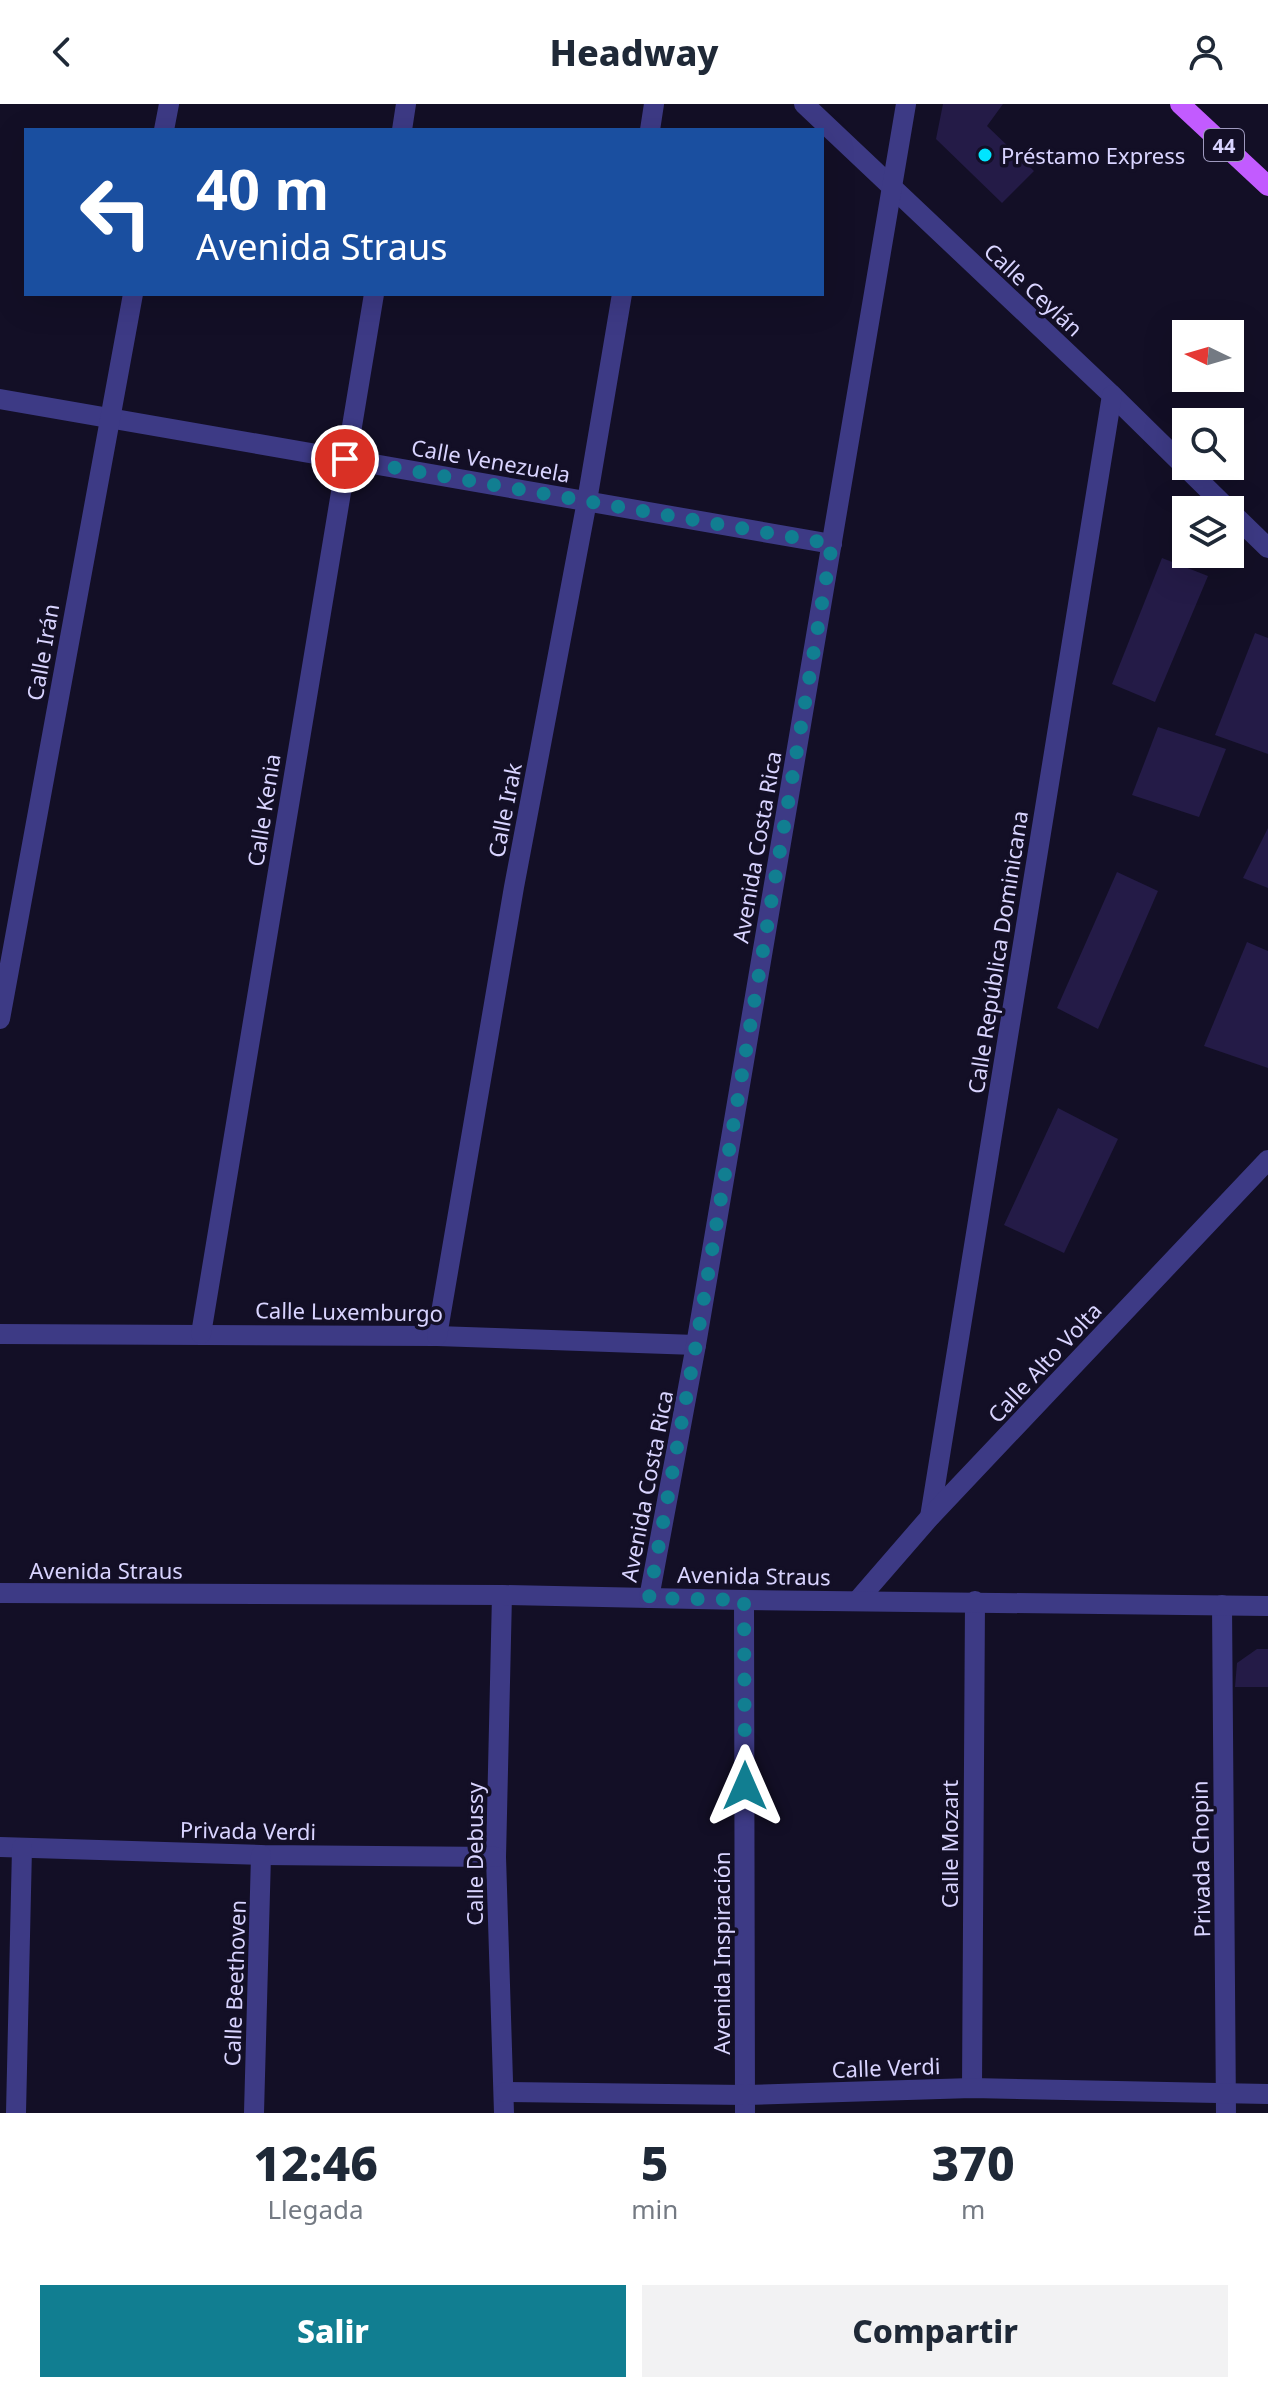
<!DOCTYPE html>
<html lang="es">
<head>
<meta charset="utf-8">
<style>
	:root { --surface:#fff; --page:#f2f2f3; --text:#1f2937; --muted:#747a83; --accent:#117e91 }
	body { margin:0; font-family:"Noto Sans",sans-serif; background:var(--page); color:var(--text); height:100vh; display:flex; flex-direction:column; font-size:30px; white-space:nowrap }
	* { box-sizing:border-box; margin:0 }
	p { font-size:26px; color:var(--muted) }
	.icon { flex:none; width:44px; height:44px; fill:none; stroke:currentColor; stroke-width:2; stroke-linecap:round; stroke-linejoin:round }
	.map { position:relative; height:2009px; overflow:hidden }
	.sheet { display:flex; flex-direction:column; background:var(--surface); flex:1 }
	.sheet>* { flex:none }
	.top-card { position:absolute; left:24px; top:24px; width:800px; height:168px; border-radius:0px; box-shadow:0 8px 32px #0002; background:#1a4fa0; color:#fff; overflow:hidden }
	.needle { width:52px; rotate:275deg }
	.controls { position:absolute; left:1172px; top:216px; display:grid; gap:16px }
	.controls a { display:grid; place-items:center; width:72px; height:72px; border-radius:0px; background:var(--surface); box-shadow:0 8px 32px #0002; font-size:40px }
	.pin { position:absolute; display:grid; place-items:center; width:68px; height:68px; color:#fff; margin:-34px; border:4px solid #fff; border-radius:50%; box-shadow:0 2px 8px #0007 }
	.me { position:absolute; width:88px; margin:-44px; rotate:0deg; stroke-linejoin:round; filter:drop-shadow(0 0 6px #0008) }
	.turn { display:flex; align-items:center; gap:28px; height:168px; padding:0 40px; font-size:36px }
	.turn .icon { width:104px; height:104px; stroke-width:2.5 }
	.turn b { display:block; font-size:56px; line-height:68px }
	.eta { display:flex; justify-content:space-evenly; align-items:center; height:136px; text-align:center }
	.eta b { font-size:48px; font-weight:800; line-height:56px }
	.action { display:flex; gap:16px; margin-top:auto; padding:16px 40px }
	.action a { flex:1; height:92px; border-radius:0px; background:var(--accent); color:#fff; font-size:32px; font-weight:800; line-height:92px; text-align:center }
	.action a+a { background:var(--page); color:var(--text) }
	header { display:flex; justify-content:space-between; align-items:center; height:104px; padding:0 40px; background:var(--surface); font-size:36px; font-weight:800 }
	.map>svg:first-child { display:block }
</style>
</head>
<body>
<header><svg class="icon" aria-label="back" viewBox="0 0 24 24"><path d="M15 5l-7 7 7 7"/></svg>Headway<svg class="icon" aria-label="person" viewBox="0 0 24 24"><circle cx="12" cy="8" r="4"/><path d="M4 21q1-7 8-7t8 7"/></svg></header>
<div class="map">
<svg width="1268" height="2009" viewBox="0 0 1268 2009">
	<rect width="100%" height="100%" fill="#130f26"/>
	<g fill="#241b47">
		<path d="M943,0H1003L987,22L1034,67L1002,99L936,35Z"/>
		<path d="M1162,454L1208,472L1155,598L1112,580Z"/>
		<path d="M1255,529L1268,534V650L1215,631Z"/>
		<path d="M1158,623L1226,645L1199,713L1132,691Z"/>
		<path d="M1268,724V784L1243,774Z"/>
		<path d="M1117,768L1158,787L1098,925L1057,904Z"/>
		<path d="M1247,838L1268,847V964L1204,942Z"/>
		<path d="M1058,1004L1118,1035L1064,1149L1004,1121Z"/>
		<path d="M1257,1545H1268V1583H1235L1237,1559Z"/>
	</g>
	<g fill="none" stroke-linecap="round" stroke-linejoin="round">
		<g stroke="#3d3a85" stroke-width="20">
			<path d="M804,0L1112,291L1229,406"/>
			<path d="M164,26L169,0"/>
			<path d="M402,26L406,0"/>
			<path d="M650,26L654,0"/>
			<path d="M0,295L832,440"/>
			<path d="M1230,407L1268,444"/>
			<path d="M0,915L133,190"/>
			<path d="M0,1230L437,1232L696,1241"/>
			<path d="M201,1230L374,190"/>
			<path d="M437,1232L514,783L587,397L622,190"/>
			<path d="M930,1413L1112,291"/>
			<path d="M502,1491L496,1753L504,2009"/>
			<path d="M744,1496L745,2009"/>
			<path d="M858,1496L930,1413L1268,1056"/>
			<path d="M1222,1501L1226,2009"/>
			<path d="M0,1743L261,1751L496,1753"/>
			<path d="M972,1984L975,1497"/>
			<path d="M505,1988L746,1991L972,1984L1268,1990"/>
			<path d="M16,2009L22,1744"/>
			<path d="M254,2009L261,1751"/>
		</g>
		<g stroke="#3d3a85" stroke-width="20">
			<path d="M0,1489L502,1491L744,1496L1268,1502"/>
			<path d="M649,1494L696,1241L906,0"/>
		</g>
		<path stroke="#c25bff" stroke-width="20" d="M1180,0L1268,82"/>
	</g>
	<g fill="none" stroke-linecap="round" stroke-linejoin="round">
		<path stroke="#117e91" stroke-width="14" stroke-dasharray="0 25.2" d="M345,355L832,440L696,1241L649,1494L744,1496L745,1682"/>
	</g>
	<circle fill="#00e5ff" stroke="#130f26" stroke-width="3" cx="985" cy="51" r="8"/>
	<g text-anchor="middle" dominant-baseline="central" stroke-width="7" stroke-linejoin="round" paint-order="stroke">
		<rect fill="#130f26" stroke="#9e99be" stroke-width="2" x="1204" y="25" width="40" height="32" rx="6"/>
		<g font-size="20" font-weight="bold" fill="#d9d4ff">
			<text x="1224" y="41">44</text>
		</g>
		<g font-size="22" fill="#d9d4ff" stroke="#130f26" text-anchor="start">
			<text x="1001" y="51">Préstamo Express</text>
		</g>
		<g font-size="22" fill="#d9d4ff" stroke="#130f26">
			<text transform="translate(1034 185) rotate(43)">Calle Ceylán</text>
			<text transform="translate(491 356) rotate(10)">Calle Venezuela</text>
			<text transform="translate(42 548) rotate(-80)">Calle Irán</text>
			<text transform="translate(263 706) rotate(-81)">Calle Kenia</text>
			<text transform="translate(504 706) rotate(-79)">Calle Irak</text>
			<text transform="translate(756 743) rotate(-80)">Avenida Costa Rica</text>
			<text transform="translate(997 848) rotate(-81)">Calle República Dominicana</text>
			<text transform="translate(349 1207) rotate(1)">Calle Luxemburgo</text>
			<text transform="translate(1044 1258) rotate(-47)">Calle Alto Volta</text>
			<text transform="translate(646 1382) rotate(-79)">Avenida Costa Rica</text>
			<text x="106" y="1466">Avenida Straus</text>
			<text transform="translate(754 1471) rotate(1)">Avenida Straus</text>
			<text transform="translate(248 1726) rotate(1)">Privada Verdi</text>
			<text transform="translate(949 1740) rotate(-90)">Calle Mozart</text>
			<text transform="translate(474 1750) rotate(-90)">Calle Debussy</text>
			<text transform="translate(1200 1755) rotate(-91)">Privada Chopin</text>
			<text transform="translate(721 1849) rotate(-90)">Avenida Inspiración</text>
			<text transform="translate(234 1879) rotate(-88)">Calle Beethoven</text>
			<text transform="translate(886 1963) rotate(-2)">Calle Verdi</text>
		</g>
	</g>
</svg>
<div class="controls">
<a><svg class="needle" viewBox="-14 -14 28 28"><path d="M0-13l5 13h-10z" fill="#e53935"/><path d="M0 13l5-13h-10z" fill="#747a83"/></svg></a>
<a><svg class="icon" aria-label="search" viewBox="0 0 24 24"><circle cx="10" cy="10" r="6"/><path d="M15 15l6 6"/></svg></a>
<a><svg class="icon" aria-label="layers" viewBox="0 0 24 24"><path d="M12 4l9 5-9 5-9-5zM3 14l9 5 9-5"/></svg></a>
</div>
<div class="pin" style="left:345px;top:355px;background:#d93025"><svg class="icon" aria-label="arrive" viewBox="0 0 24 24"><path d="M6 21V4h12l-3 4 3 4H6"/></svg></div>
<svg class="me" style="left:745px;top:1682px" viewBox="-20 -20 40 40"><path d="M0-17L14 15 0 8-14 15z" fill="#117e91" stroke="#fff" stroke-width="4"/></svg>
<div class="top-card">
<div class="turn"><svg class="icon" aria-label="left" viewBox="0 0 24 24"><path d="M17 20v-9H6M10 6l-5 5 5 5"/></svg><div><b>40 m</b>Avenida Straus</div></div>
</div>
</div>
<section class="sheet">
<div class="eta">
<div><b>12:46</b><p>Llegada</p></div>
<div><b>5</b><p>min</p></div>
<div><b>370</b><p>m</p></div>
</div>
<div class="action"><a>Salir</a><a>Compartir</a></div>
</section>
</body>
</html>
